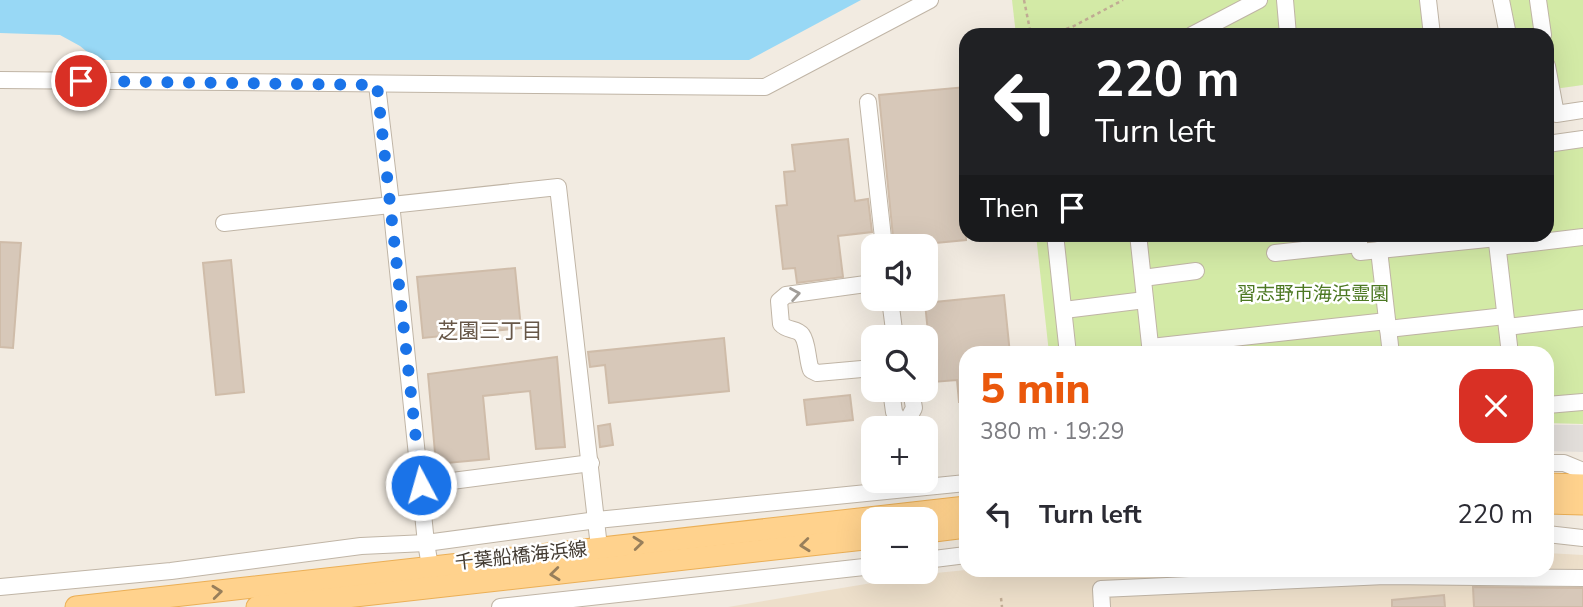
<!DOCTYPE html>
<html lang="en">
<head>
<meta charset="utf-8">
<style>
	:root { --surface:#fff; --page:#f2f2f3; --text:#2b2b33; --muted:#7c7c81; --accent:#ea580c }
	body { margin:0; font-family:"Nunito Sans","Noto Sans JP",sans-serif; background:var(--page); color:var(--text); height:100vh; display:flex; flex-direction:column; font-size:26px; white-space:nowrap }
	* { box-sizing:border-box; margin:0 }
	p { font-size:23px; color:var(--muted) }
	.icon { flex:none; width:38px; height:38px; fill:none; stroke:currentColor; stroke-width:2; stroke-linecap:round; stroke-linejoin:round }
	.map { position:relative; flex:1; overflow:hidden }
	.drawer { position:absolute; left:959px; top:346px; width:595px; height:231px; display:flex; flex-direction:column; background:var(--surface); border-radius:21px; box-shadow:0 7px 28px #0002 }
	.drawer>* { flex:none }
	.banner { position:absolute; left:959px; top:28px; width:595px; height:214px; border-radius:21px; box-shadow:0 7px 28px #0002; background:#202124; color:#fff; overflow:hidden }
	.fabs { position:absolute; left:861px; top:234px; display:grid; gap:14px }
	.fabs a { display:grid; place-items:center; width:77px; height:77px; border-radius:14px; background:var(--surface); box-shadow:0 7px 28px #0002; font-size:35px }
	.pin { position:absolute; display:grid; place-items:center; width:60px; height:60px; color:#fff; margin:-30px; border:4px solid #fff; border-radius:50%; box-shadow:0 2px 7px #0007 }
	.me { position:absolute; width:77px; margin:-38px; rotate:354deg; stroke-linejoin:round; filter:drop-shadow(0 0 5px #0008) }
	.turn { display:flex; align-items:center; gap:24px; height:147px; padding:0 21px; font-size:32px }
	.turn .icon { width:91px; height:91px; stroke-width:2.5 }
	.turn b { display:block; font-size:49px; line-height:60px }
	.then { display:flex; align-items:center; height:66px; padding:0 21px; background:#0003; gap:14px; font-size:26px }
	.round { display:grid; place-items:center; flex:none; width:74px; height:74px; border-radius:21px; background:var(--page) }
	.summary { display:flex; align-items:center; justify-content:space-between; height:119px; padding:0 21px }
	h1 { font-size:42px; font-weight:800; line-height:52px; color:var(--accent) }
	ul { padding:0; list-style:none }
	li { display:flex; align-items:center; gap:21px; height:98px; padding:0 21px }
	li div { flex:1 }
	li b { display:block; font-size:26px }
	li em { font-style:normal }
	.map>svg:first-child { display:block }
</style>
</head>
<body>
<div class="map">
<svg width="1583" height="607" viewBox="0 0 1583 607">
	<rect width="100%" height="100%" fill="#f2ebe1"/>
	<path fill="#eddfca" d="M1547,553L1583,555V607H728L926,574L966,570H1547Z"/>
	<g fill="#d3eaa6">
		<path d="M1012,0H1250L1182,35H1016Z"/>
		<path d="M1253,0H1430L1434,35H1186Z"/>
		<path d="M1506,0H1583V85L1547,90V35H1514Z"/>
		<path d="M1583,132V424L1547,423V354L1049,353L1036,235L1547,234V137Z"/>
	</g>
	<path fill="#e2deda" d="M1547,425H1583V452L1547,451Z"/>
	<path fill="#98d8f5" d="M0,0H861L749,60H97L80,46L60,35L0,33Z"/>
	<g fill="#d7c8b9" stroke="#cfbca9" stroke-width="2">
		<path d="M966,87V240L894,247L879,95Z"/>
		<path d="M848,139L855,201L868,199L872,232L838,236L843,277L797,283L795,268L783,269L776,206L787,205L784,172L795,171L792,145Z"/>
		<path d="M0,242L21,243L13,348L0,347Z"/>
		<path d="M231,260L244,392L216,395L203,263Z"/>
		<path d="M515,268L521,328L423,338L417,277Z"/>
		<path d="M1004,295L1010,354H966V402H959L957,380L933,382L925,303Z"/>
		<path d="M724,338L729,391L609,403L605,365L590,367L588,352Z"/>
		<path d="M557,357L565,447L536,449L530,391L483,396L489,459L436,464L428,374Z"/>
		<path d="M850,395L853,420L807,425L804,400Z"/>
		<path d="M610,424L613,445L600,447L598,426Z"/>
		<path d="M1473,587L1583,588V607H1474Z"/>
		<path d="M1444,595L1445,607H1392V600Z"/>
	</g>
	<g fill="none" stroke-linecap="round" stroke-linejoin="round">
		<defs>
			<g id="minor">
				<path d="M1285,0L1288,35"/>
				<path d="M1428,0L1432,35"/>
				<path d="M1501,0L1508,35"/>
				<path d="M1538,0L1543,35"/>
				<path d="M1192,35L1259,0"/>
				<path d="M1547,66L1556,114L1583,110"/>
				<path d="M0,80L765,87L930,0"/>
				<path d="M377,85L391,203L426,543L430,566"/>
				<path d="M868,102L884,247"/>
				<path d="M1547,144L1583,139"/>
				<path d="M224,223L558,187L599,547"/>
				<path d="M1055,234L1068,354"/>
				<path d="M1138,234L1151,354"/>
				<path d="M1358,234L1360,252L1497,238"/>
				<path d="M1496,234L1510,354"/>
				<path d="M1498,247L1583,237"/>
				<path d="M1379,250L1391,354"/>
				<path d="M1275,253L1359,244"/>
				<path d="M1143,278L1196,271"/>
				<path d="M873,283L786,295L779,301L781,324C787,331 797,328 802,335C808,343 807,360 811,370L817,373L873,368"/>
				<path d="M890,299L895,338"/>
				<path d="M1064,310L1145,300"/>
				<path d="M1507,327L1583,318"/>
				<path d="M1388,329L1505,316"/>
				<path d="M1151,347L1387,321"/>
				<path d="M891,390L894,412L904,429"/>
				<path d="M1547,405L1583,402"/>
				<path d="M904,427L914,408L911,390"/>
				<path d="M1547,463H1564L1583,471"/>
				<path d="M421,485L591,463"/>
				<path d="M1547,534L1583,538"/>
				<path d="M926,560L966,555"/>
				<path d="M0,587L171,571L361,546L426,543L597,520L966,483"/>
				<path d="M500,607L873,566"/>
				<path d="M1102,607L1101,589L1385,576L1583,578"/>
			</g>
			<g id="major">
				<path d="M1547,484L1583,485"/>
				<path d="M1547,503L1583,504"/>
				<path d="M926,532L966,527"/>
				<path d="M76,607L966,507"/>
				<path d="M257,607L873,538"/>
			</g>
		</defs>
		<use href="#minor" stroke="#c0b5a6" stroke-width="18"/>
		<use href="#major" stroke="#ebaf56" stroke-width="23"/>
		<g stroke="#c1ac94" stroke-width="2.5" stroke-dasharray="3.5 3.5" stroke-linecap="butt">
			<path d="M1024,0L1031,35"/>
			<path d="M1046,35L1072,27L1123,0"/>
			<path d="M1001,598L1002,607"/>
		</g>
		<use href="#minor" stroke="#fff" stroke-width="16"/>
		<use href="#major" stroke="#ffd28d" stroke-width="21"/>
	</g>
	<defs><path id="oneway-chevron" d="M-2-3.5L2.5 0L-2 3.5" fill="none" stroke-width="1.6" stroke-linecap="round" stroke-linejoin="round" transform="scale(1.75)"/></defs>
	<use stroke="#a19d98" href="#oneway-chevron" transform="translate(795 294) rotate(-10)"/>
	<g stroke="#987f5b">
		<use href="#oneway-chevron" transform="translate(638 543) rotate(-6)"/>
		<use href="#oneway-chevron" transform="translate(805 545) rotate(174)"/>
		<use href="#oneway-chevron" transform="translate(555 574) rotate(174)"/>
		<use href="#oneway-chevron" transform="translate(217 592) rotate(-6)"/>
	</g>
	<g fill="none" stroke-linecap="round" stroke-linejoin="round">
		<path stroke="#1a73e8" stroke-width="12" stroke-dasharray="0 21.6" d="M81,81L377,85L421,485"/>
	</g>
	<g text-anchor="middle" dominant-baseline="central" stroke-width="5" stroke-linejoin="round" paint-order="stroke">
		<g font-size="19" fill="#4c7822" stroke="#fff">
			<text x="1313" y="294">習志野市海浜霊園</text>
		</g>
		<g font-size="19" fill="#433b32" stroke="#fff">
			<text transform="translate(521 556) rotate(-6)">千葉船橋海浜線</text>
		</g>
		<g font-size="21" fill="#675748" stroke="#fff">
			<text x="490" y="331">芝園三丁目</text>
		</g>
	</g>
</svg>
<div class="fabs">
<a><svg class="icon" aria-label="sound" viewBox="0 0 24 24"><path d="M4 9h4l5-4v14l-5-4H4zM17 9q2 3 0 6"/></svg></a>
<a><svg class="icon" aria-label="search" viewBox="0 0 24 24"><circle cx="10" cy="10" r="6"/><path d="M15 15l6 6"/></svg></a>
<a>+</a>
<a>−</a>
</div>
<div class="pin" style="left:81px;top:81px;background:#d93025"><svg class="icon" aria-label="arrive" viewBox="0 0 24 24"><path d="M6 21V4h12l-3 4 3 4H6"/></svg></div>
<svg class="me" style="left:421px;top:485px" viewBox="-20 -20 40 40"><circle r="17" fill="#1a73e8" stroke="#fff" stroke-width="3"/><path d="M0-11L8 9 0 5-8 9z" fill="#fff"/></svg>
<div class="banner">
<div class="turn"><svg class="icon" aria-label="left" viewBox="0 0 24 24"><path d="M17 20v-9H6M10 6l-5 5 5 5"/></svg><div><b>220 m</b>Turn left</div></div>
<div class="then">Then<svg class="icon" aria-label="arrive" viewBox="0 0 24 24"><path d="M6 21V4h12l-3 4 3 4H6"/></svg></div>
</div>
<section class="drawer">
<div class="summary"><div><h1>5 min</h1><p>380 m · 19:29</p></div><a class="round" style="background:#d93025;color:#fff"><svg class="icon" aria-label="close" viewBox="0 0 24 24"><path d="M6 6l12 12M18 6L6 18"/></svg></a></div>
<ul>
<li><svg class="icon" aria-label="left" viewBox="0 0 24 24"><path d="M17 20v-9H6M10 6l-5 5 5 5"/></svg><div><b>Turn left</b></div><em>220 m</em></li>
</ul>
</section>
</div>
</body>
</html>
